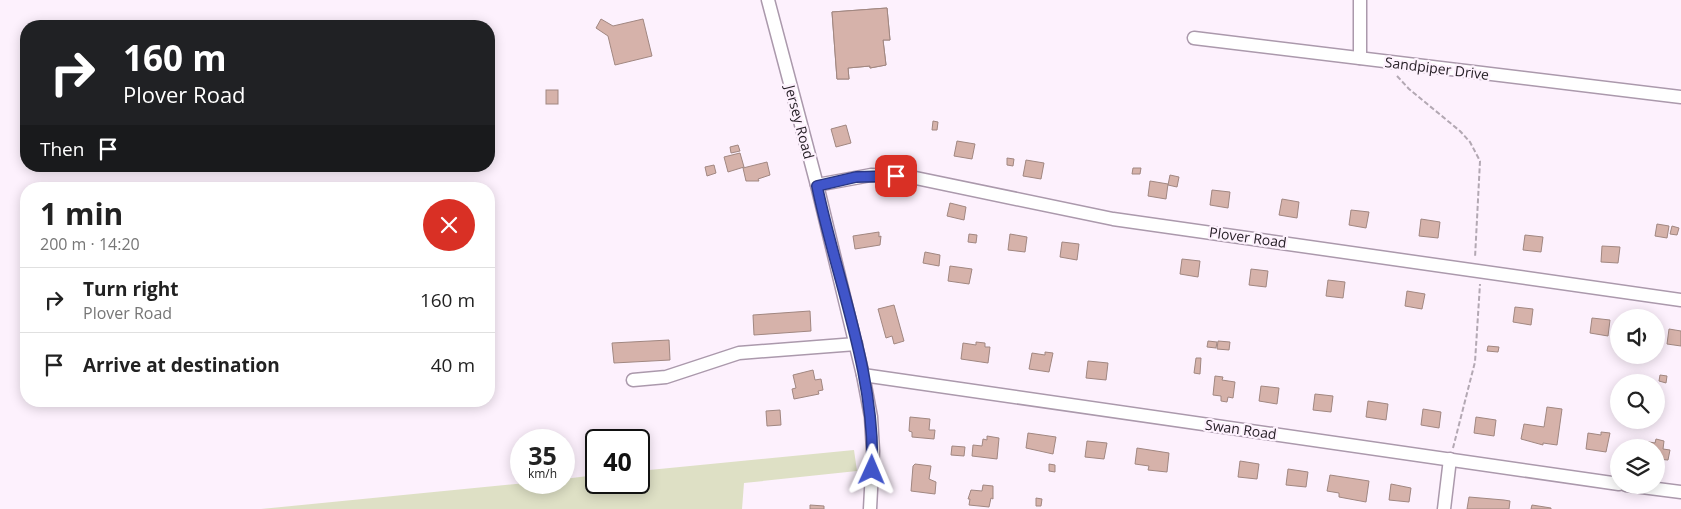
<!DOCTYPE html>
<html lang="en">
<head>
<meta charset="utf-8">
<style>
	:root { --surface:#fff; --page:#f6f6f6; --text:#222; --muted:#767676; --line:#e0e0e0 }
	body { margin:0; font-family:"Open Sans",sans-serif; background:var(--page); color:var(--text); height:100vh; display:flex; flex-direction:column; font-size:19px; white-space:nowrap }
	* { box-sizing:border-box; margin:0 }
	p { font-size:16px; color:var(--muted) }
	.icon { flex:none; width:28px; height:28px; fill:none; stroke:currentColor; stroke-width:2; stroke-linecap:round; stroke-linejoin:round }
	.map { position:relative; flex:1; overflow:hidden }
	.sheet { position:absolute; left:20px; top:182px; width:475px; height:225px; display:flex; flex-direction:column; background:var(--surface); border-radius:20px; box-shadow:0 2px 12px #0003 }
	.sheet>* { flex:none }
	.banner { position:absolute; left:20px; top:20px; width:475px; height:152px; border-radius:20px; box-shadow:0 2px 12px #0003; background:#202124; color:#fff; overflow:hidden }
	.controls { position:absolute; left:1610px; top:309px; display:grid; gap:10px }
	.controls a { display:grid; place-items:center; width:55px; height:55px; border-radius:50%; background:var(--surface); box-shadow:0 2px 12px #0003; font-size:25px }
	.speed { position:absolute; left:510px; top:429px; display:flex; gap:10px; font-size:25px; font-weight:700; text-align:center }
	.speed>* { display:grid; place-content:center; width:65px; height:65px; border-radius:50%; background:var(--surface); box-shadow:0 2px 12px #0003; line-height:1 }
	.speed small { font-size:12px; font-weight:400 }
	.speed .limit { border:2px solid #111; border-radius:8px; background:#fff; color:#111 }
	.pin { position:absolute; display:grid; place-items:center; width:42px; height:42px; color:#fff; margin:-21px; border-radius:10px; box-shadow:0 2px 8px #0006 }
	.me { position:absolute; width:55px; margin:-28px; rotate:1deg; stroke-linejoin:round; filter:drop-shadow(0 0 4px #0008) }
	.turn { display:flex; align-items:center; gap:18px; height:105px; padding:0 20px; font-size:22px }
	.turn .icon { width:65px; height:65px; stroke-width:2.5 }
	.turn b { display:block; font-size:35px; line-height:42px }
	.then { display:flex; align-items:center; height:48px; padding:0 20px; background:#0003; gap:10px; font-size:19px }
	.round { display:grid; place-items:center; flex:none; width:52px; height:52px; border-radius:26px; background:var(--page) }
	.summary { display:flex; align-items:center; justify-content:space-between; height:85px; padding:0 20px }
	h1 { font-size:30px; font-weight:700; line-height:38px }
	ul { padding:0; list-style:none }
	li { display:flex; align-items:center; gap:15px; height:65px; padding:0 20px; border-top:1px solid var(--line) }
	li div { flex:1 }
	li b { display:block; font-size:19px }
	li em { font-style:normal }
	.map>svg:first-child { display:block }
</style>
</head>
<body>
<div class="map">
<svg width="1681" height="509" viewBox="0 0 1681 509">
	<rect width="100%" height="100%" fill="#fdf1fd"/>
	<path fill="#dee0c5" d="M854,450L857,471L744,483L742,509H261L526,483L564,482V479L596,475V482H639V471Z"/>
	<g fill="#d6b2aa" stroke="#a18781" fill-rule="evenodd">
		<path d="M887,8L890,40H883L886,65L870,68V66L848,68L849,79H837L832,12ZM860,38V44H848V39Z"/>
		<path d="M887,8L890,40H883L886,65L870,68V66L848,68L849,79H837L832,12Z"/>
		<path d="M601,19L613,26L643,19L652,56L615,65L608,36L596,28Z"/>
		<rect x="546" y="90" width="12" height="14"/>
		<path d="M933,121L938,122L937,130H932Z"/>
		<path d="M846,125L851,143L836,147L831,129Z"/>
		<path d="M957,141L975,144L972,159L954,156Z"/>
		<path d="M738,145L740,151L731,153L730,147Z"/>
		<path d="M740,153L744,167L728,172L724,157Z"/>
		<path d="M1007,158L1014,159L1013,166L1007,165Z"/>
		<path d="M1026,160L1044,163L1041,179L1023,176Z"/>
		<path d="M767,162L770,175L758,179L759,181H746L743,168Z"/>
		<path d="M714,165L716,173L707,176L705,167Z"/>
		<path d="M1133,168H1141L1140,174H1132Z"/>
		<path d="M1170,175L1179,177L1177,187L1168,185Z"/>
		<path d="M1150,181L1168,184L1166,199L1148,196Z"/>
		<path d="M1212,190L1230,192L1228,208L1210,205Z"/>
		<path d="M1282,199L1299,202L1297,218L1279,215Z"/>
		<path d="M950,203L966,207L964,220L947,216Z"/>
		<path d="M1351,210L1369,212L1366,228L1349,225Z"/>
		<path d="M1421,219L1440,222L1438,238L1419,236Z"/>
		<path d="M1657,224L1669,226L1667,238L1655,236Z"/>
		<path d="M1672,226L1679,228L1677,235L1670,234Z"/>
		<path d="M879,232V237L881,236L880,245L855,249L853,236Z"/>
		<path d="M969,234L977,235L976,243L968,242Z"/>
		<path d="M1010,234L1027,237L1025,252L1008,250Z"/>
		<path d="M1525,235L1543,237L1541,252L1523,250Z"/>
		<path d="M1062,242L1079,244L1077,260L1060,257Z"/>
		<path d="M1602,246L1620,247L1618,263L1601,262Z"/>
		<path d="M925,252L940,255L939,266L923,263Z"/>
		<path d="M1182,259L1200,261L1198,277L1180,274Z"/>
		<path d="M950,266L972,269L969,284L948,281Z"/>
		<path d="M1251,269L1268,271L1266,287L1249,285Z"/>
		<path d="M1328,280L1345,282L1343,298L1326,296Z"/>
		<path d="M1407,291L1425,294L1422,309L1405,306Z"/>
		<path d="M894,305L904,341L894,344L892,336L886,338L878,309Z"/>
		<path d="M1515,307L1533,309L1531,325L1513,322Z"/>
		<path d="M810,311L811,331L754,335L753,315Z"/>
		<path d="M1592,318L1610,320L1608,336L1590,333Z"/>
		<path d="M1669,329L1681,331V346L1667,344Z"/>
		<path d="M669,340L670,360L614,363L612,343Z"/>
		<path d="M1208,341L1217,342L1216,348L1207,347Z"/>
		<path d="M1218,341L1230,342L1229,350L1217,349Z"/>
		<path d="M976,342L985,343V347H990L988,363L961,359L963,343L976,345Z"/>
		<path d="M1488,346L1499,347L1498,352L1487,351Z"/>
		<path d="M1045,352L1053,353L1049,372L1029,369L1032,353L1045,355Z"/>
		<path d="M1196,358H1201L1200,374L1194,373Z"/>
		<path d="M1088,361L1108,363L1106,380L1086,378Z"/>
		<path d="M813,370L815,380L821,379L823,390L818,391L819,394L794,399L792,389L796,388L793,375Z"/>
		<path d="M1660,375L1667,376L1666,383L1659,381Z"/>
		<path d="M1215,376L1223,377L1222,380L1235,382L1233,398L1228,397L1227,402L1221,401V396L1213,395Z"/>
		<path d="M1261,386L1279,388L1277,404L1259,401Z"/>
		<path d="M1315,394L1333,396L1331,412L1313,410Z"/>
		<path d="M1368,401L1388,404L1386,420L1366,417Z"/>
		<path d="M1547,407L1562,409L1557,445L1543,443V445L1521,439L1524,424L1544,427Z"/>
		<path d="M1423,409L1441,412L1439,428L1421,425Z"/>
		<path d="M780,410L781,425L767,426L766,411Z"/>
		<path d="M910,417L930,419L929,430H935L934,439L912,437V432L909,431Z"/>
		<path d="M1476,417L1496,420L1494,436L1474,433Z"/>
		<path d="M1601,432L1610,433L1606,452L1586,449L1588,433L1601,435Z"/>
		<path d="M1028,433L1056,437L1053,454L1026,448Z"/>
		<path d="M987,436L999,438L997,459L972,456L973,445L982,446L983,439L987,440Z"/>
		<path d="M1656,439L1664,441L1663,449L1670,450L1668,460L1656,459V448H1642L1643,441L1655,443Z"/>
		<path d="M1087,441L1107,443L1104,459L1085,457Z"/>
		<path d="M952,446L965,447L964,456L951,455Z"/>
		<path d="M1137,448L1169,453L1167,472L1148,470L1149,466L1135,464Z"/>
		<path d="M1240,461L1259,464L1257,479L1238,477Z"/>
		<path d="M915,464L931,466L929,479L936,482L935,494L911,491L913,466Z"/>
		<path d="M1049,464L1055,465V472L1049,471Z"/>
		<path d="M1288,469L1308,472L1306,487L1286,485Z"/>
		<path d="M1330,475L1369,481L1366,502L1339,497V493L1327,491Z"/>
		<path d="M1391,484L1411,488L1409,502L1389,500Z"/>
		<path d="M983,485L993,486V499L991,498L989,507L969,505L970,499H968L971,490L982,491Z"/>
		<path d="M1469,497L1504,500L1510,501L1509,509H1467Z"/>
		<path d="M1036,498L1042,499L1041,506H1036Z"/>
		<path d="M810,505L824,506V509H810Z"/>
		<path d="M1532,505L1551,508V509H1531Z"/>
	</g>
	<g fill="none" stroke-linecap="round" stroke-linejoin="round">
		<defs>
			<g id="minor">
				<path d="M768,0L817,185L863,375L871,417L873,451L870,509"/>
				<path d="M1194,38L1681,97"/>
				<path d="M1360,58V0"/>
				<path d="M817,185L871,175L906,176L1113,219L1681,300"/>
				<path d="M863,375L1619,484"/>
				<path d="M633,380L666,377L739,353L856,344"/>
				<path d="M1626,485L1681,492"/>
				<path d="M1444,509L1450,459"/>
			</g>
		</defs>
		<use href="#minor" stroke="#ab99ac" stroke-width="15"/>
		<g stroke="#b3a8b3" stroke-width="2" stroke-dasharray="5 2.5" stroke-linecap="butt">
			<path d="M1397,76L1409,89L1460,131L1470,142L1480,161L1475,258"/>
			<path d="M1453,448L1475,362L1480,284"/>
		</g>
		<use href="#minor" stroke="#fff" stroke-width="12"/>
	</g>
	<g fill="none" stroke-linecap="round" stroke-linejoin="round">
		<defs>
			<path id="route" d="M872,470C876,375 836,278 817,186L856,177L896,176"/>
		</defs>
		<use href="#route" stroke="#2a3783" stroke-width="12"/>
		<use href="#route" stroke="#4055c9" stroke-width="9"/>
	</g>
	<g text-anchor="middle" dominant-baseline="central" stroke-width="4.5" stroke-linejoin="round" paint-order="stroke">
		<g font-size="14" fill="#272027" stroke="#fdf1fd">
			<text transform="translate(1437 68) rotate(7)">Sandpiper Drive</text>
			<text transform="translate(800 122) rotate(75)">Jersey Road</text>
			<text transform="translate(1248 237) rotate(8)">Plover Road</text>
			<text transform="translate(1241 429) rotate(8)">Swan Road</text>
		</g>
	</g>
</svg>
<div class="controls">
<a><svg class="icon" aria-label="sound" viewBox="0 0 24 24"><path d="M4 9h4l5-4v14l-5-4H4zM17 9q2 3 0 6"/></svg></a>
<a><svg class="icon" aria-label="search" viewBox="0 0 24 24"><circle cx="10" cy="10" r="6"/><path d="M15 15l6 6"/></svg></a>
<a><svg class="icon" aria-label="layers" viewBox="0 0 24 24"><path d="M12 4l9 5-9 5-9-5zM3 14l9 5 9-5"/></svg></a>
</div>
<div class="speed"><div>35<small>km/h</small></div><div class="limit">40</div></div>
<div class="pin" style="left:896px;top:176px;background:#d93025"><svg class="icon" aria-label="arrive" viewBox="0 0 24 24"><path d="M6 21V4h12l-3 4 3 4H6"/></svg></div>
<svg class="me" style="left:872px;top:470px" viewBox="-20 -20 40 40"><path d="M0-17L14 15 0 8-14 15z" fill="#4055c9" stroke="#fff" stroke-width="4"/></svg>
<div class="banner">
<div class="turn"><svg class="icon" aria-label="right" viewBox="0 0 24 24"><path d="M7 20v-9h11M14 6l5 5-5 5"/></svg><div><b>160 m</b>Plover Road</div></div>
<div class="then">Then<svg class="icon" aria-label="arrive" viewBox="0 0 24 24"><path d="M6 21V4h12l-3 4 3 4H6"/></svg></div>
</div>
<section class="sheet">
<div class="summary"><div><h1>1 min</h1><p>200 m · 14:20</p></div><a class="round" style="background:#d93025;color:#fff"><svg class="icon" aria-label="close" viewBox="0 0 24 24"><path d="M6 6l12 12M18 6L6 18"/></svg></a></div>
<ul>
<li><svg class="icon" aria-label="right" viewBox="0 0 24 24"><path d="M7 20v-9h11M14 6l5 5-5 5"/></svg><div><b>Turn right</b><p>Plover Road</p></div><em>160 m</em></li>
<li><svg class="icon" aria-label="arrive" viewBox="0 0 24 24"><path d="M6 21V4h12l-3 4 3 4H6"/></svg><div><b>Arrive at destination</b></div><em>40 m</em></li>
</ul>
</section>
</div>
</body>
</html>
